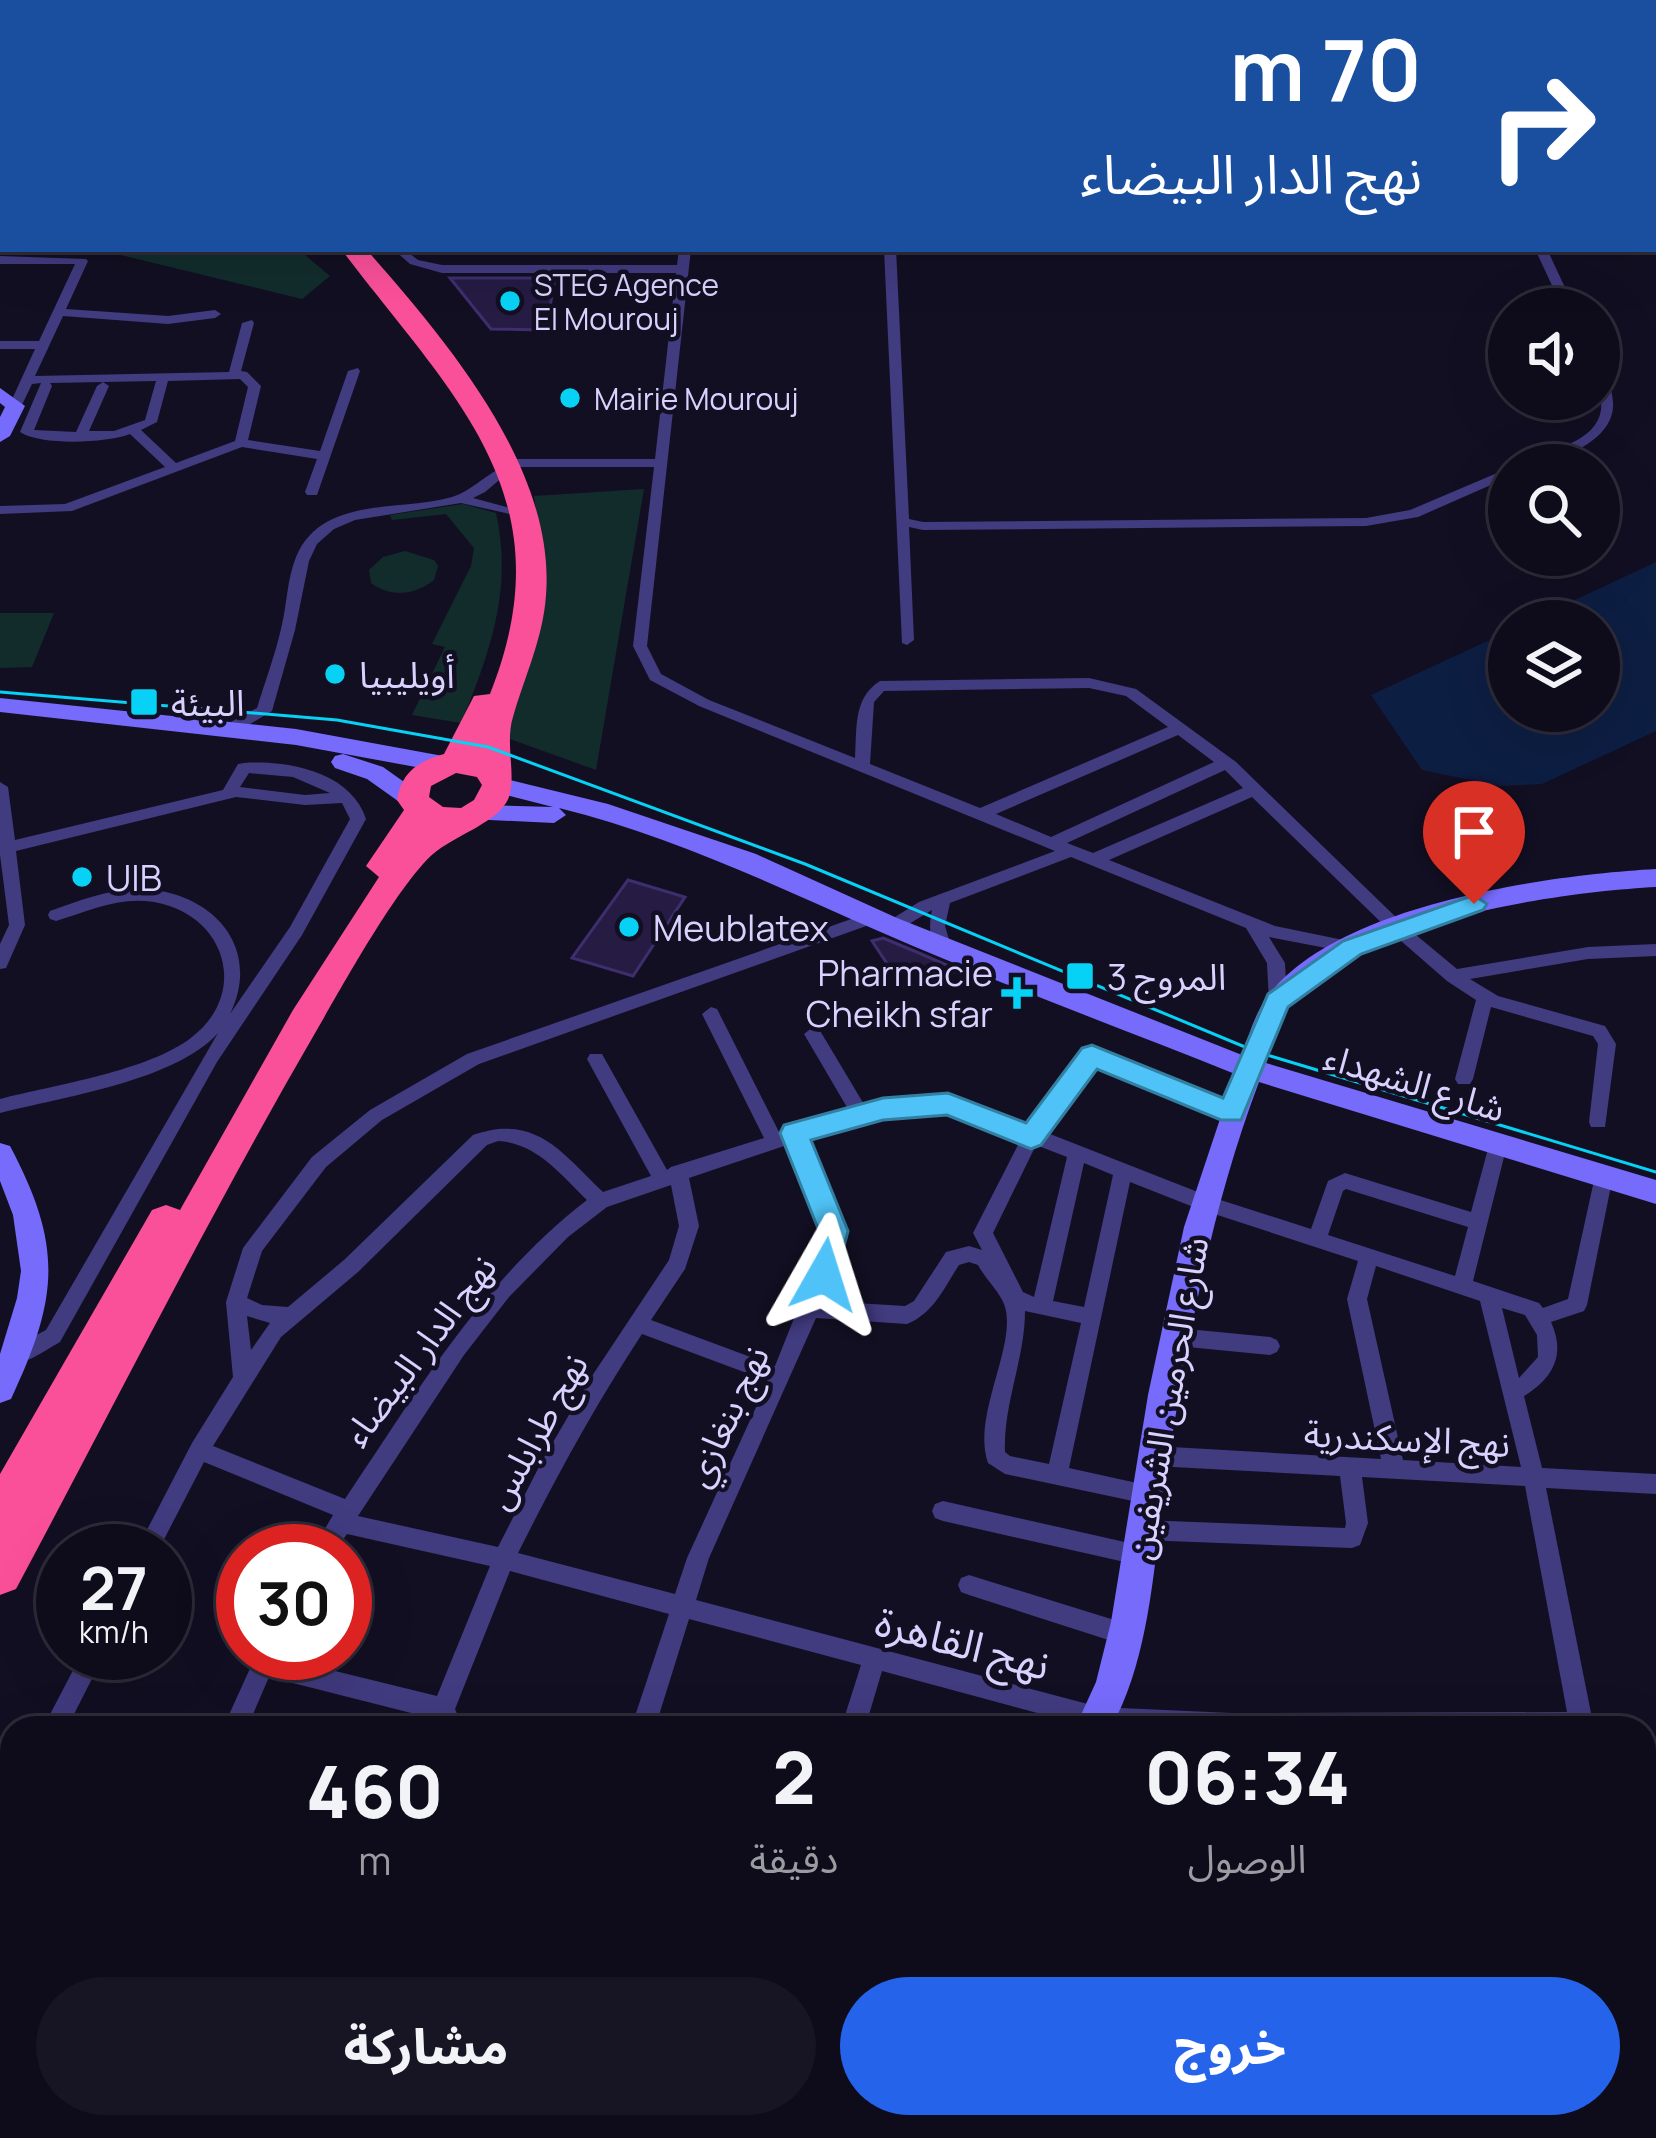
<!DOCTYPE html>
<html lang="ar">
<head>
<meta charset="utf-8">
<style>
	:root { --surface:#0e0b1a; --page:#171423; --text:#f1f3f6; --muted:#9b9ba2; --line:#2e2b39; --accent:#2563eb }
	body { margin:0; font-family:Manrope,"Noto Sans Arabic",sans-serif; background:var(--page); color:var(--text); direction:rtl; height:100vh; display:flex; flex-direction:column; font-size:45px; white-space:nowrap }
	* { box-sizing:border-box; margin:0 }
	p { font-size:39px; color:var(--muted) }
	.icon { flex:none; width:66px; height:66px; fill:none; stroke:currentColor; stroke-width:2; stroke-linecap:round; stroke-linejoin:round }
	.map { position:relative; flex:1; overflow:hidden; direction:ltr }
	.drawer { position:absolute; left:0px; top:1716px; width:1656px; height:423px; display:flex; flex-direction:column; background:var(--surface); border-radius:36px 36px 0 0; box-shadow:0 12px 48px #0002,0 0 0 3px var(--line); direction:rtl }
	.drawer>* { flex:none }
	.banner { position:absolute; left:0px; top:0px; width:1656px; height:252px; box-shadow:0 12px 48px #0002,0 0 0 3px var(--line); direction:rtl; background:#1a4fa0; color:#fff; overflow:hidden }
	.tools { position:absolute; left:1488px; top:288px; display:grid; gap:24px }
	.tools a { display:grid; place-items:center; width:132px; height:132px; border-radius:50%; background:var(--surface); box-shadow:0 12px 48px #0002,0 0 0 3px var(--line); font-size:60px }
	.speed { position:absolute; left:36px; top:1524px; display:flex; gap:24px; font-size:60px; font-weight:700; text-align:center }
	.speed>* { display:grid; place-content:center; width:156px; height:156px; border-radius:50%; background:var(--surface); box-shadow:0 12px 48px #0002,0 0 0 3px var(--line); line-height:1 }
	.speed small { font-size:30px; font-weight:400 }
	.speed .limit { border:18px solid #d22; background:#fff; color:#111 }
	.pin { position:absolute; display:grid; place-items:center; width:102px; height:102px; color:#fff; margin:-123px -51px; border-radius:50% 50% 50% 0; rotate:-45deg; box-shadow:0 0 12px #0007 }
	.pin .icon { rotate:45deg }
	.me { position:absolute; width:132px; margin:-66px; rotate:6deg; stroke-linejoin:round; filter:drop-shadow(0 0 9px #0008) }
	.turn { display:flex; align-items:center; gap:42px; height:252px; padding:0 36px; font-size:54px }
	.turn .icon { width:156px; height:156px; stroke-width:2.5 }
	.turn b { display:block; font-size:84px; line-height:102px }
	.eta { display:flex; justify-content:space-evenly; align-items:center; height:204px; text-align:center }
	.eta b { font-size:72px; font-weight:800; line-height:84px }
	.primary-button { display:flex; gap:24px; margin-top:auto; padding:24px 36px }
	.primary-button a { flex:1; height:138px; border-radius:72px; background:var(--accent); color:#fff; font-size:48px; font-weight:800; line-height:138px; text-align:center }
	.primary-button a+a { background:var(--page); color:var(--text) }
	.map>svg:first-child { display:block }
</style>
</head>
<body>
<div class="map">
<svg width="1656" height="2138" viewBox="0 0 1656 2138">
	<rect width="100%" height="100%" fill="#130f23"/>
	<g fill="#122c2c">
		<path d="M96,249H298L330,276L302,299Z"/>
		<path d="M644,489L596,770L499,735L544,563L534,496Z"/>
		<path d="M463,504L496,513C513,589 490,653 461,723L412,715L445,647L432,644L471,566L474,548L446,514L392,520L390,515Z"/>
		<path d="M405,551L434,560L438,566L434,580C415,595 391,598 371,583L369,570L383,557Z"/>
		<path d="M0,613H54L32,667L0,668Z"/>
		<path d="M1656,2060V2138H1455L1483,2127H1644V2065Z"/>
	</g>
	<path fill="#0d1e43" d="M1656,562V731L1542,784L1499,786L1422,770L1371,695L1509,631V711H1599V621H1530Z"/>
	<g fill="#251b43" stroke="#3e2e6e" stroke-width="3">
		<path d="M450,278H555L546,330L491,329Z"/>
		<path d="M628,880L685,897L633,976L572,958Z"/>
		<path d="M883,938L919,953L960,971L902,986L872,941Z"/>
	</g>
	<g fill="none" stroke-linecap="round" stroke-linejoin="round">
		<g fill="#413b80" fill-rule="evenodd">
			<path d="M652,0H666L662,3H648Z"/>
			<rect x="868" y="0" width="10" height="3"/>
			<rect x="1148" y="0" width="10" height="3"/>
			<rect x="1365" y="0" width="10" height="3"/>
			<path d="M393,249H404L418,260L442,265H677L679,249H691L647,646L661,674L709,700L855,758C857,728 853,698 880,681L1089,678L1136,689L1236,762L1404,925L1457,969L1588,947L1656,944V956L1588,959L1470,979L1498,996L1605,1026L1616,1044L1605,1127H1591L1589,1122L1598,1044L1593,1036L1491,1007L1473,1079L1470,1084H1458L1455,1079L1476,1000L1447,981L1392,933L1252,797L1109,860L1275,926L1358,943L1361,947L1352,953L1269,937L1285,963L1287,1001L1284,1006H1272L1269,1001L1267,963L1246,928L1071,857L950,903L945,926L951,946L948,950H936C929,936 929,925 932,910L899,930H887L885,926L887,922L919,902L1055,851L699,706L650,680L633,646L654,467H510L503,463L510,459H655L676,273H442L410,264ZM1089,688L1126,696L1168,727L980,808L870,764L874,702L884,691ZM1178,735L1214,762L1051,837L996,814ZM1225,770L1243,788L1093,853L1067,843Z"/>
			<path d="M884,249H896L909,519L923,522L1366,518L1410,510L1509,468V477L1418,517L1366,526L923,530L909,527L914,640L907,645L902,643Z"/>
			<path d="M1535,249H1547L1575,309H1563Z"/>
			<path d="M0,256L86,259L88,261L66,309L168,316L215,310L221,314L215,318L168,324L63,316L35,376L229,372L242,323L252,320L254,323L241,371L247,372L261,386L248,440L320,451L348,371L358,368L360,371L317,495H307L305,492L317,459L242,447L72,511L0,514V506L65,504L165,467L130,434C106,443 42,446 20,432L41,383L32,384L20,409L9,406L35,349H0V341H39L75,264H0ZM240,379L248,387L235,441L176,463L141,430L157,422L168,381ZM156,381L145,420L114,431H89L109,386L103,382L97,386L76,432L34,430L52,386L50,383Z"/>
			<path d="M1599,369C1608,377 1612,389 1613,402C1616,443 1552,465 1519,465C1543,450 1596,445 1601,410C1602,397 1599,382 1599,369Z"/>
			<path d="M499,469L504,470V476L485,492L473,498L514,509V515L461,503L355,520L334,529L317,544L309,561L295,630L272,711L237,732H227V724L257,708C265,682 275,655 281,629C287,605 287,579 296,557C322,495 401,512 452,497C471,491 483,477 499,469Z"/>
			<path d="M244,763C288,760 351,772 366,819L302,935L217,1062L60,1342C45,1350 24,1367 8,1362L5,1356L8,1350L46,1330L218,1033C175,1081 62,1097 0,1113V1099C54,1085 149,1071 192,1037C250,992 225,914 154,902C120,896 88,911 56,921L50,919L48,915L50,911C79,901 110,888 141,889C211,891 263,946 230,1014L290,927L350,819L342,803L305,805L236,797L16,851L25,925L6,968L0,969V944L9,925L0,855V782L8,787L15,840L223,790L238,764ZM249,773L293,777L330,793L305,795L240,787Z"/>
			<path d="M869,906L877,912L869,925L479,1064L382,1120L326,1167L262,1251L247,1298L262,1305L288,1307L344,1260L473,1135C536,1113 562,1153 603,1192L651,1176L587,1059L590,1054H602L667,1170L671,1167L764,1138L702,1014L711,1007L717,1009L779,1132L848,1109L804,1034L813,1027L819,1029L865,1106L910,1099L960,1100L1029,1126L1086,1050H1098L1237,1108L1240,1113L1237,1118H1225L1095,1064L1045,1132L1208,1196L1311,1229L1328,1181L1345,1173L1471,1212L1489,1145L1491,1140H1505L1507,1145L1473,1281L1539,1303L1543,1308L1568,1299L1595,1176L1597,1171H1611L1613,1176L1587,1305L1584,1311L1551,1322C1566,1355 1553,1378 1524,1396L1542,1468L1656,1474V1494L1546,1488L1594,1728H1093L882,1671L865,1728H841L861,1665L689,1619L655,1728H631L669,1614L510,1571L455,1709L463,1728H439L435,1719L269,1677L247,1728H223L257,1653H277L278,1657L437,1696L490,1566L347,1534L335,1551H312L333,1515L204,1462L158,1551H136L192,1443L233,1377L226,1302L243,1248L312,1157L370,1110L467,1054L857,917L863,908ZM910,1113L959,1114L1021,1139L973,1233L982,1250L969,1246L946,1252L914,1301L905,1306L822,1301L842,1248L844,1231L806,1139L850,1123ZM498,1141C537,1143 561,1175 587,1200C483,1280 417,1392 345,1499L213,1446L281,1337L358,1272L487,1145ZM790,1144L817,1208L824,1231L822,1248L775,1366L651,1320L685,1269L699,1226L689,1178ZM1036,1145L1067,1157L1034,1297L1023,1292L993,1233ZM1084,1163L1113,1175L1084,1307L1053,1301ZM1130,1182L1196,1208L1358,1261L1347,1299L1381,1459L1154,1446L1147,1449L1143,1456L1147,1463L1154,1466L1340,1476L1346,1523L1345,1528L1142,1520L1134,1523L1131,1530L1134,1537L1142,1540L1352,1548L1360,1545L1368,1523L1362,1477L1525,1486L1567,1712L1231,1713L1099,1707L696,1600L709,1558L816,1318L907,1324C934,1313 944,1288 959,1265L969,1262L978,1265C985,1278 1000,1293 1004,1304C1019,1343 971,1415 988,1463L1005,1474L1147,1504L1155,1501L1158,1494L1155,1487L1069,1468ZM671,1185L679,1226L669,1260L590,1379L542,1461L498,1547L358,1516L464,1355L509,1297L568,1237L607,1207ZM1346,1189L1468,1227L1455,1276L1328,1235L1343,1191ZM1376,1266L1480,1301L1521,1467L1403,1460L1367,1299ZM1502,1308L1525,1315L1537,1335L1538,1357L1519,1378ZM1025,1311L1081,1323L1049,1464L1010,1456L1005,1452C1003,1404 1025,1359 1025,1311ZM247,1316L270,1323L251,1350ZM642,1334L768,1381L687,1558L675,1594L518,1553C556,1477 596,1404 642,1334Z"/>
			<path d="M1177,1328L1270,1337L1277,1340L1280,1346L1277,1352L1270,1355L1177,1346L1170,1343L1167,1337L1170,1331Z"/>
			<path d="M943,1501L1138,1545L1146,1548L1149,1555L1146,1562L1138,1565L943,1521L935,1518L932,1511L935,1504Z"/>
			<path d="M969,1575L1124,1623L1132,1626L1135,1634L1132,1642L1124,1645L969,1595L961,1592L958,1585L961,1578Z"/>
			<path d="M82,1653H105L67,1728H43Z"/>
			<path d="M12,1799V1836L8,1842L0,1846C0,1829 0,1806 12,1799Z"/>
			<path d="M1656,1898V1922L1644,1927V1903Z"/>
			<path d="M0,1995L12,1997V2023L0,2021Z"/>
			<path d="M717,2127H800L804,2129L808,2138H725L721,2136Z"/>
			<path d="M1069,2127H1139L1135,2136L1131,2138H1061L1065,2129Z"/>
		</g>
		<g fill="#766bfb" fill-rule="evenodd">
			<rect x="1653" y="145" width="3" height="10"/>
			<path d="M0,388L25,406L10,436L0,442V417L5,407L0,403Z"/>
			<path d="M0,698L296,729L443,756L455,764L443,772L296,745L0,712Z"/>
			<path d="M343,754L383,767L421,794L425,800L421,806H405L367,779L335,768L331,762L335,756Z"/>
			<path d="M498,777L608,804L756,854L897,918L1242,1055C1249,1035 1255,1013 1268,996C1336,904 1549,875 1656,869V887C1559,892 1342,922 1286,1011C1276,1026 1272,1046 1266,1063L1656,1180V1204L1259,1082C1212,1206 1188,1337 1167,1468C1154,1553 1153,1651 1111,1728H1075L1096,1682L1111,1622L1148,1395L1184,1227L1235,1074C1116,1026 994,982 876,930C772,884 671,836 559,808L566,815L554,823L470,819L466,813L470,807L478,805L553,807L490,791L486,785Z"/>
			<path d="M0,1143L10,1146C63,1246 59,1297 11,1399L0,1403V1354L17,1298L21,1271L13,1215L0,1181Z"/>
			<path d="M787,2127H830L825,2138H782Z"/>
		</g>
		<g fill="#fa5099" fill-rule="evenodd">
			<path d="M2,0H53L3,3V7Z"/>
			<path d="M100,0H145L98,3Z"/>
			<rect x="211" y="0" width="20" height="3"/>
			<path d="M278,0H300L276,3Z"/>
			<rect x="0" y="134" width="3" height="13"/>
			<path d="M341,249H366C445,339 556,468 546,595C543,639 525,675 513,717C504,745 519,783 506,803C493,824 454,836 433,854C398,885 343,985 318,1028C211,1212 116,1402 16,1589L0,1595V1474L152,1210L166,1205L180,1210L293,1010L379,877L366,866L404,810L397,800C401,772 419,761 444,754L474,696L490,694C569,495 453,397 341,249ZM456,773L477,777L482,785L474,800L461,808L443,807L429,797L431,786Z"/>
		</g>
		<path stroke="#07d1f4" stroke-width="3" d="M0,692L337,720L488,747L805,864L1257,1052L1656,1172"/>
	</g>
	<path fill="#4fc3f7" stroke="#337fa1" stroke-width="3" d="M1474,895L1487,904L1483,910L1361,954L1288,1007L1241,1120H1221L1097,1069L1041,1145L1031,1149L947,1115L883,1120L811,1140L848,1231L834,1284L824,1288L813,1284L809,1275L819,1231L780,1133L784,1125L883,1098L948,1093L1026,1123L1082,1048L1092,1045L1223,1098L1268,994L1343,941Z"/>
	<g fill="#07d1f4" stroke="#130f23" stroke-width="4.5">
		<circle cx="510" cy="301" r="12"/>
		<circle cx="570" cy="398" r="12"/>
		<circle cx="335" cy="674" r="12"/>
		<rect x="129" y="687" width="30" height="30" rx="6"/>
		<circle cx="82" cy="877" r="12"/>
		<circle cx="629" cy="927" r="12"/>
		<rect x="1065" y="961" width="30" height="30" rx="6"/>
		<path d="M1011 975h12v12h12v12h-12v12h-12v-12h-12v-12h12z"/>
	</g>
	<g text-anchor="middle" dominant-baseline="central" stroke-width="9" stroke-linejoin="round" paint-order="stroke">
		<g font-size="30" fill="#d9d1fe" stroke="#130f23" text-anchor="start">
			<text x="534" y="284">STEG Agence<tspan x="534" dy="34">El Mourouj</tspan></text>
			<text x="594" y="398">Mairie Mourouj</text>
		</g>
		<g font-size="36" fill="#d9d1fe" stroke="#130f23" text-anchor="start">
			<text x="359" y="674">أويليبيا</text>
			<text x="171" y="702">البيئة</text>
			<text x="106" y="877">UIB</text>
			<text x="653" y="927">Meublatex</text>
			<text x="993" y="972" text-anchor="end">Pharmacie<tspan x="993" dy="41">Cheikh sfar</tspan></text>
			<text x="1107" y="976">المروج 3</text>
		</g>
		<g font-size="36" fill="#d9d1fe" stroke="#130f23">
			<text transform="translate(1415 1082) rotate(17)">شارع الشهداء</text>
			<text transform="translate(419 1350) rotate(-53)">نهج الدار البيضاء</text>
			<text transform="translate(1167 1398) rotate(-80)">شارع الحرمين الشريفين</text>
			<text transform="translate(726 1416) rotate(-65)">نهج بنغازي</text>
			<text transform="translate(536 1431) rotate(-61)">نهج طرابلس</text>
			<text transform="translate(1407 1438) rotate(3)">نهج الإسكندرية</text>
		</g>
		<g font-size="42" fill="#d9d1fe" stroke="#130f23">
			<text transform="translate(963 1642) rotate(15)">نهج القاهرة</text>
		</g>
	</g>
</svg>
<div class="tools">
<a><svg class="icon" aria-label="sound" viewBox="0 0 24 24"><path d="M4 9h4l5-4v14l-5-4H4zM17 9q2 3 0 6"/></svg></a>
<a><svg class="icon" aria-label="search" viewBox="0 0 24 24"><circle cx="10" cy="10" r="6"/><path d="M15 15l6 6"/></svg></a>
<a><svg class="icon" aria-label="layers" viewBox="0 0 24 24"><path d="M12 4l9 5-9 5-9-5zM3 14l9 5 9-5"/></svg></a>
</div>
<div class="speed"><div>27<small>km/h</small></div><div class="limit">30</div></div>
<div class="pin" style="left:1474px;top:904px;background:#d93025"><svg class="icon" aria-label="arrive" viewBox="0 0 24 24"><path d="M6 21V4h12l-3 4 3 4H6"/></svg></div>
<svg class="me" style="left:824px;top:1275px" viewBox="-20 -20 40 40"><path d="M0-17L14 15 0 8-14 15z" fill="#4fc3f7" stroke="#fff" stroke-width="4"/></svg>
<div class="banner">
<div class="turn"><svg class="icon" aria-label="right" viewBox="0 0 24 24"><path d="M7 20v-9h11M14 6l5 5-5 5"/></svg><div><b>70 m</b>نهج الدار البيضاء</div></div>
</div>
<section class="drawer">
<div class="eta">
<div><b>06:34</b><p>الوصول</p></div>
<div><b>2</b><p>دقيقة</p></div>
<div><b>460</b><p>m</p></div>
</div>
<div class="primary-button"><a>خروج</a><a>مشاركة</a></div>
</section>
</div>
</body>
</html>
